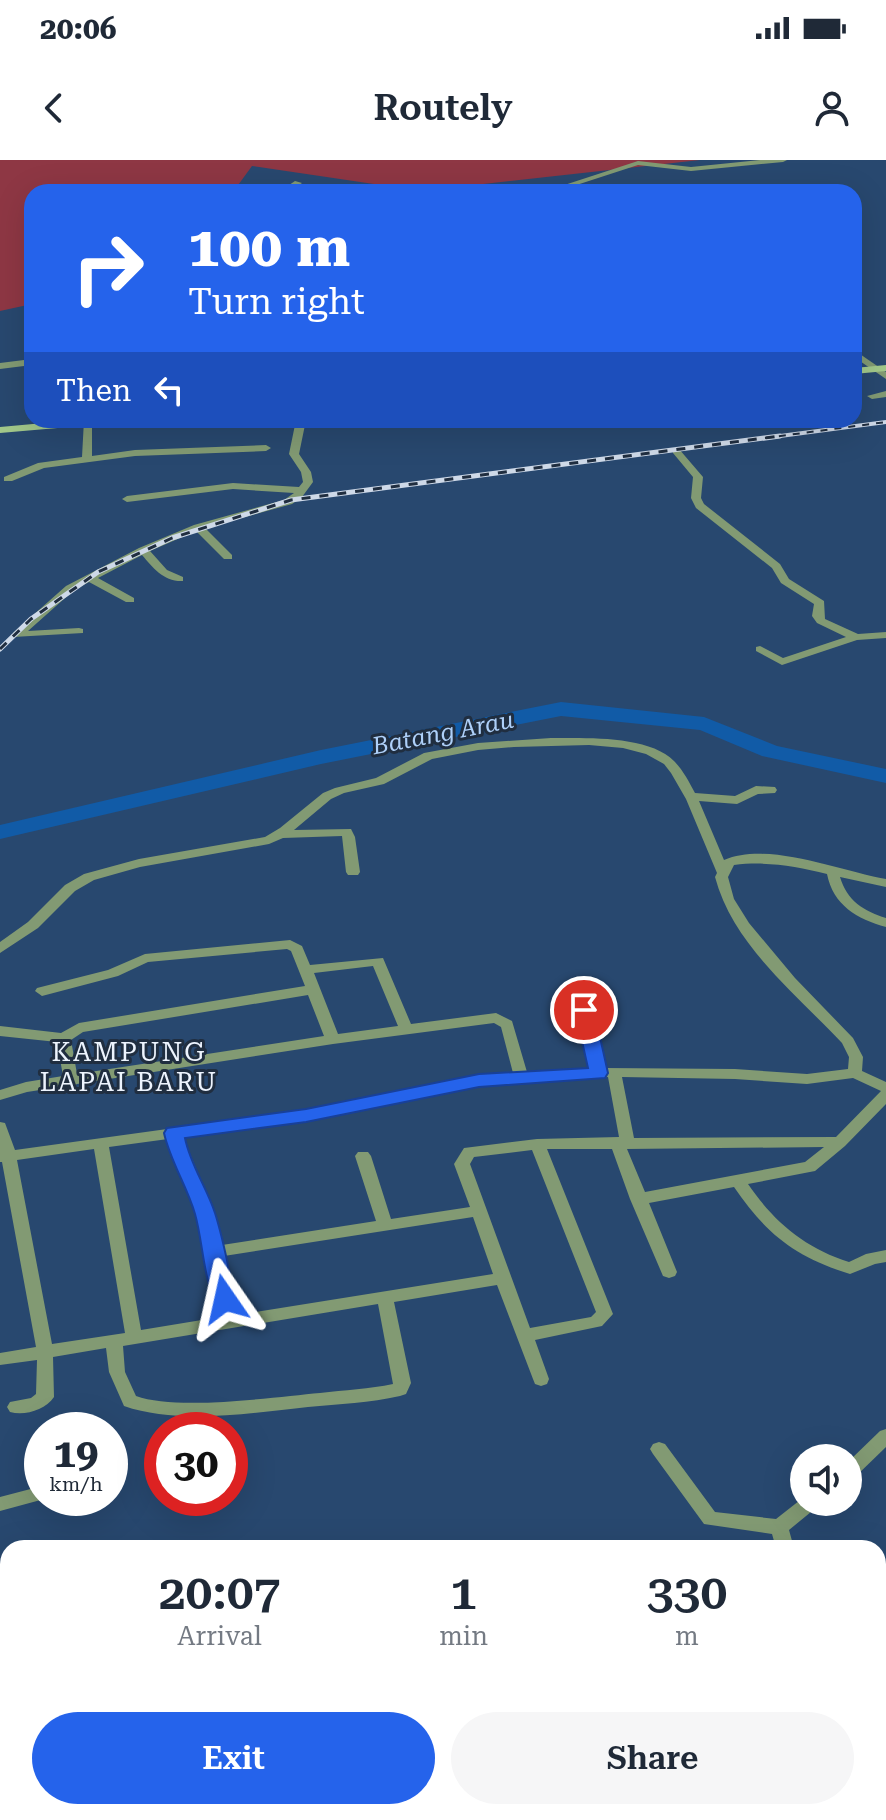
<!DOCTYPE html>
<html lang="en">
<head>
<meta charset="utf-8">
<style>
	:root { --surface:#fff; --page:#f6f6f7; --text:#1f2937; --muted:#747a83; --accent:#2563eb }
	body { margin:0; font-family:"Roboto Serif",serif; background:var(--page); color:var(--text); height:100vh; display:flex; flex-direction:column; font-size:30px; white-space:nowrap }
	* { box-sizing:border-box; margin:0 }
	p { font-size:26px; color:var(--muted) }
	.icon { flex:none; width:44px; height:44px; fill:none; stroke:currentColor; stroke-width:2; stroke-linecap:round; stroke-linejoin:round }
	.map { position:relative; flex:1; overflow:hidden }
	.details { position:absolute; left:0px; top:1380px; width:886px; height:280px; display:flex; flex-direction:column; background:var(--surface); border-radius:24px 24px 0 0; box-shadow:0 8px 32px #0002 }
	.details>* { flex:none }
	.banner { position:absolute; left:24px; top:24px; width:838px; height:244px; border-radius:24px; box-shadow:0 8px 32px #0002; background:#2563eb; color:#fff; overflow:hidden }
	.fabs { position:absolute; left:790px; top:1284px; display:grid; gap:16px }
	.fabs a { display:grid; place-items:center; width:72px; height:72px; border-radius:50%; background:var(--surface); box-shadow:0 8px 32px #0002; font-size:40px }
	.speed { position:absolute; left:24px; top:1252px; display:flex; gap:16px; font-size:40px; font-weight:700; text-align:center }
	.speed>* { display:grid; place-content:center; width:104px; height:104px; border-radius:50%; background:var(--surface); box-shadow:0 8px 32px #0002; line-height:1 }
	.speed small { font-size:20px; font-weight:400 }
	.speed .limit { border:12px solid #d22; background:#fff; color:#111 }
	.pin { position:absolute; display:grid; place-items:center; width:68px; height:68px; color:#fff; margin:-34px; border:4px solid #fff; border-radius:50%; box-shadow:0 2px 8px #0007 }
	.me { position:absolute; width:88px; margin:-44px; rotate:349deg; stroke-linejoin:round; filter:drop-shadow(0 0 6px #0008) }
	.turn { display:flex; align-items:center; gap:28px; height:168px; padding:0 32px; font-size:36px }
	.turn .icon { width:104px; height:104px; stroke-width:2.5 }
	.turn b { display:block; font-size:56px; line-height:68px }
	.then { display:flex; align-items:center; height:76px; padding:0 32px; background:#0003; gap:16px; font-size:30px }
	.eta { display:flex; justify-content:space-evenly; align-items:center; height:136px; text-align:center }
	.eta b { font-size:48px; font-weight:600; line-height:56px }
	.action { display:flex; gap:16px; margin-top:auto; padding:16px 32px }
	.action a { flex:1; height:92px; border-radius:48px; background:var(--accent); color:#fff; font-size:32px; font-weight:600; line-height:92px; text-align:center }
	.action a+a { background:var(--page); color:var(--text) }
	.status { display:flex; justify-content:space-between; align-items:center; height:56px; padding:0 40px; background:var(--surface); direction:ltr }
	.status svg { height:22px; fill:currentColor }
	header { display:flex; justify-content:space-between; align-items:center; height:104px; padding:0 32px; background:var(--surface); font-size:36px; font-weight:600 }
	.map>svg:first-child { display:block }
</style>
</head>
<body>
<div class="status"><b>20:06</b><svg viewBox="0 0 49 12"><path d="M0 12V9h3v3zM5 12V6h3v6zM10 12V3h3v9zM15 12V0h3v12zM26 1h20v11H26zM47 4h2v5h-2z"/></svg></div>
<header><svg class="icon" aria-label="back" viewBox="0 0 24 24"><path d="M15 5l-7 7 7 7"/></svg>Routely<svg class="icon" aria-label="person" viewBox="0 0 24 24"><circle cx="12" cy="8" r="4"/><path d="M4 21q1-7 8-7t8 7"/></svg></header>
<div class="map">
<svg width="886" height="1660" viewBox="0 0 886 1660">
	<rect width="100%" height="100%" fill="#28486f"/>
	<path fill="#8e3744" d="M0,0H700L421,31L252,6L233,32H32V144L0,151Z"/>
	<g fill="none" stroke-linecap="round" stroke-linejoin="round">
		<path fill="#115ba7" fill-rule="evenodd" d="M561,542L704,557L777,586L886,609V623L762,596L700,570L561,556L321,604L0,679V665L321,590Z"/>
		<g fill="#829a73" fill-rule="evenodd">
			<path d="M760,0H787L783,2L691,11L638,5L555,32H543L638,1L691,7Z"/>
			<path d="M295,21L302,23L289,32H279Z"/>
			<path d="M854,190L886,212V219L854,197Z"/>
			<path d="M32,199V205L0,209V203Z"/>
			<path d="M886,231V237L872,239L867,236Z"/>
			<path d="M84,260L92,262V296L135,290L266,285L271,288L266,291L135,296L44,308L12,321H4V317L38,303L82,297Z"/>
			<path d="M296,260H306L299,294L311,312L313,322L302,337L292,344L205,368L232,395V399H224L196,371L150,391L167,410L183,417V421C164,422 153,408 142,395L98,418L134,438V442H126L89,422L74,430L28,471L79,468L83,469V473L13,477V473L66,426L139,388L194,365L284,340L294,333L233,329L127,342L122,339L127,336L233,323L299,327L303,322L301,312L289,294Z"/>
			<path d="M753,260H763V261L758,264Z"/>
			<path d="M673,289H679L703,317L701,338L704,344L780,404L789,419L824,441L825,459L858,474L886,472V478L857,480L782,505L756,491V487L760,486L783,498L846,477L817,463L812,456L814,444L781,423L772,408L696,348L691,338L693,317L673,293Z"/>
			<path d="M551,578C585,578 649,575 674,601C683,610 689,622 695,633L735,636L756,626L775,627L777,630L775,633L758,634L737,644L699,641L724,700C769,681 839,711 886,719V727L840,717C847,741 864,751 886,758V767C857,759 833,745 827,714C796,706 766,701 734,705L728,717L734,739L749,763L795,818L853,878L863,897L862,911L886,922V944L845,986L815,1011L748,1024C774,1062 805,1088 849,1102L866,1094L886,1090V1102L875,1104L850,1114C795,1097 766,1074 734,1027L649,1043L677,1112L675,1116L669,1118L663,1116L630,1039L612,989H547L613,1154L602,1166L535,1180L549,1219L547,1224L541,1226L535,1224L533,1219L497,1125L394,1142L411,1223L406,1234L400,1236C370,1243 339,1244 308,1247C251,1253 178,1265 124,1246L109,1212L106,1188L53,1197L54,1237C45,1250 25,1256 10,1252L7,1247L10,1242L31,1238L36,1234L37,1200L0,1205V1193L36,1187L2,1002H0V962L5,963L15,990L306,950L479,915L513,913L501,867L494,863L333,884L77,924L71,927L66,926L27,932L0,940V930L26,922L63,916L57,882L0,876V866L61,873L79,863L305,826L291,791L287,789L148,802L118,816L42,836L35,831L37,828L108,810L145,794L290,780L302,786L310,805L383,798L411,864L496,853L512,861L527,912L590,909L577,850L584,845L591,850L604,908L735,909L807,914L848,909L849,897L842,883C796,834 733,785 715,717L717,713L686,639L671,613L664,604L646,594L623,588L589,585L514,587L478,590L432,599L384,624L344,633L331,639L294,670L351,669L355,677L360,712L358,715H348L346,712L342,676L283,678L269,684L140,707L94,720L75,731L38,768L0,793V782L28,762L65,725L84,714L139,699L265,677L280,668L323,633L335,628L376,618L424,593L478,583ZM373,806L398,866L338,874L314,813ZM308,835L324,876L77,914L71,880L83,872ZM608,917L619,977L537,979L464,988L454,1004L470,1047L391,1059L371,996L368,992H358L355,996L376,1061L222,1085L207,1035L183,977L306,960L479,925ZM622,917L735,919L807,924L853,918L881,931L836,977L634,978ZM168,979L196,1051L220,1157L141,1170L109,987ZM824,987L805,1002L645,1032L627,989ZM94,989L125,1173L52,1184L17,1000ZM532,990L596,1152L591,1157L530,1168L470,1004L474,997ZM473,1057L493,1114L236,1155L224,1096ZM378,1144L393,1224C370,1229 344,1230 320,1233C275,1237 177,1251 136,1236L125,1212L123,1186Z"/>
			<path d="M886,1269V1287L854,1318L848,1320V1302L880,1271Z"/>
			<path d="M659,1282L665,1284L715,1352L776,1359L804,1337V1342H820L817,1347L789,1370L794,1388H776L772,1374L704,1364L653,1294L650,1289L653,1284Z"/>
			<path d="M42,1326V1338H48L0,1351V1337Z"/>
			<path d="M886,1450V1469L878,1472V1453Z"/>
			<path d="M0,1598L8,1603V1652H10V1660H0Z"/>
			<path d="M878,1640L886,1644V1660H873L869,1652H878Z"/>
			<path d="M701,1652H721L724,1660H704Z"/>
		</g>
		<g fill="#a2c88a" fill-rule="evenodd">
			<path d="M886,205V211L854,214V208Z"/>
			<path d="M77,260H121L115,263L0,273V267Z"/>
		</g>
		<defs>
			<path id="rail-far1" d="M765,278L886,262"/>
			<path id="rail" d="M0,489L31,459L98,412L172,378L291,340L780,276"/>
		</defs>
		<use href="#rail-far1" stroke="#ced9e8" stroke-width="4"/>
		<use href="#rail" stroke="#ced9e8" stroke-width="5"/>
		<use href="#rail-far1" stroke="#202e40" stroke-width="2" stroke-dasharray="7" stroke-linecap="butt"/>
		<use href="#rail" stroke="#202e40" stroke-width="3" stroke-dasharray="9" stroke-linecap="butt"/>
	</g>
	<path fill="#2563eb" stroke="#184099" stroke-width="2" d="M584,844L594,850L608,913L605,918L479,927L306,962L185,978C190,1004 207,1028 215,1053C224,1081 229,1111 235,1139L232,1145H217C203,1119 203,1082 195,1054C187,1026 170,1001 164,973L167,968L306,949L479,914L588,908L575,850Z"/>
	<g text-anchor="middle" dominant-baseline="central" stroke-width="6" stroke-linejoin="round" paint-order="stroke">
		<g font-size="24" font-style="italic" fill="#aed0f9" stroke="#202e40">
			<text transform="translate(443 573) rotate(-11)">Batang Arau</text>
		</g>
		<g font-size="26" letter-spacing="2" fill="#edf4fe" stroke="#202e40">
			<text x="129" y="892">KAMPUNG<tspan x="129" dy="30">LAPAI BARU</tspan></text>
		</g>
	</g>
</svg>
<div class="fabs">
<a><svg class="icon" aria-label="sound" viewBox="0 0 24 24"><path d="M4 9h4l5-4v14l-5-4H4zM17 9q2 3 0 6"/></svg></a>
</div>
<div class="speed"><div>19<small>km/h</small></div><div class="limit">30</div></div>
<div class="pin" style="left:584px;top:850px;background:#d93025"><svg class="icon" aria-label="arrive" viewBox="0 0 24 24"><path d="M6 21V4h12l-3 4 3 4H6"/></svg></div>
<svg class="me" style="left:225px;top:1139px" viewBox="-20 -20 40 40"><path d="M0-17L14 15 0 8-14 15z" fill="#2563eb" stroke="#fff" stroke-width="4"/></svg>
<div class="banner">
<div class="turn"><svg class="icon" aria-label="right" viewBox="0 0 24 24"><path d="M7 20v-9h11M14 6l5 5-5 5"/></svg><div><b>100 m</b>Turn right</div></div>
<div class="then">Then<svg class="icon" aria-label="left" viewBox="0 0 24 24"><path d="M17 20v-9H6M10 6l-5 5 5 5"/></svg></div>
</div>
<section class="details">
<div class="eta">
<div><b>20:07</b><p>Arrival</p></div>
<div><b>1</b><p>min</p></div>
<div><b>330</b><p>m</p></div>
</div>
<div class="action"><a>Exit</a><a>Share</a></div>
</section>
</div>
</body>
</html>
